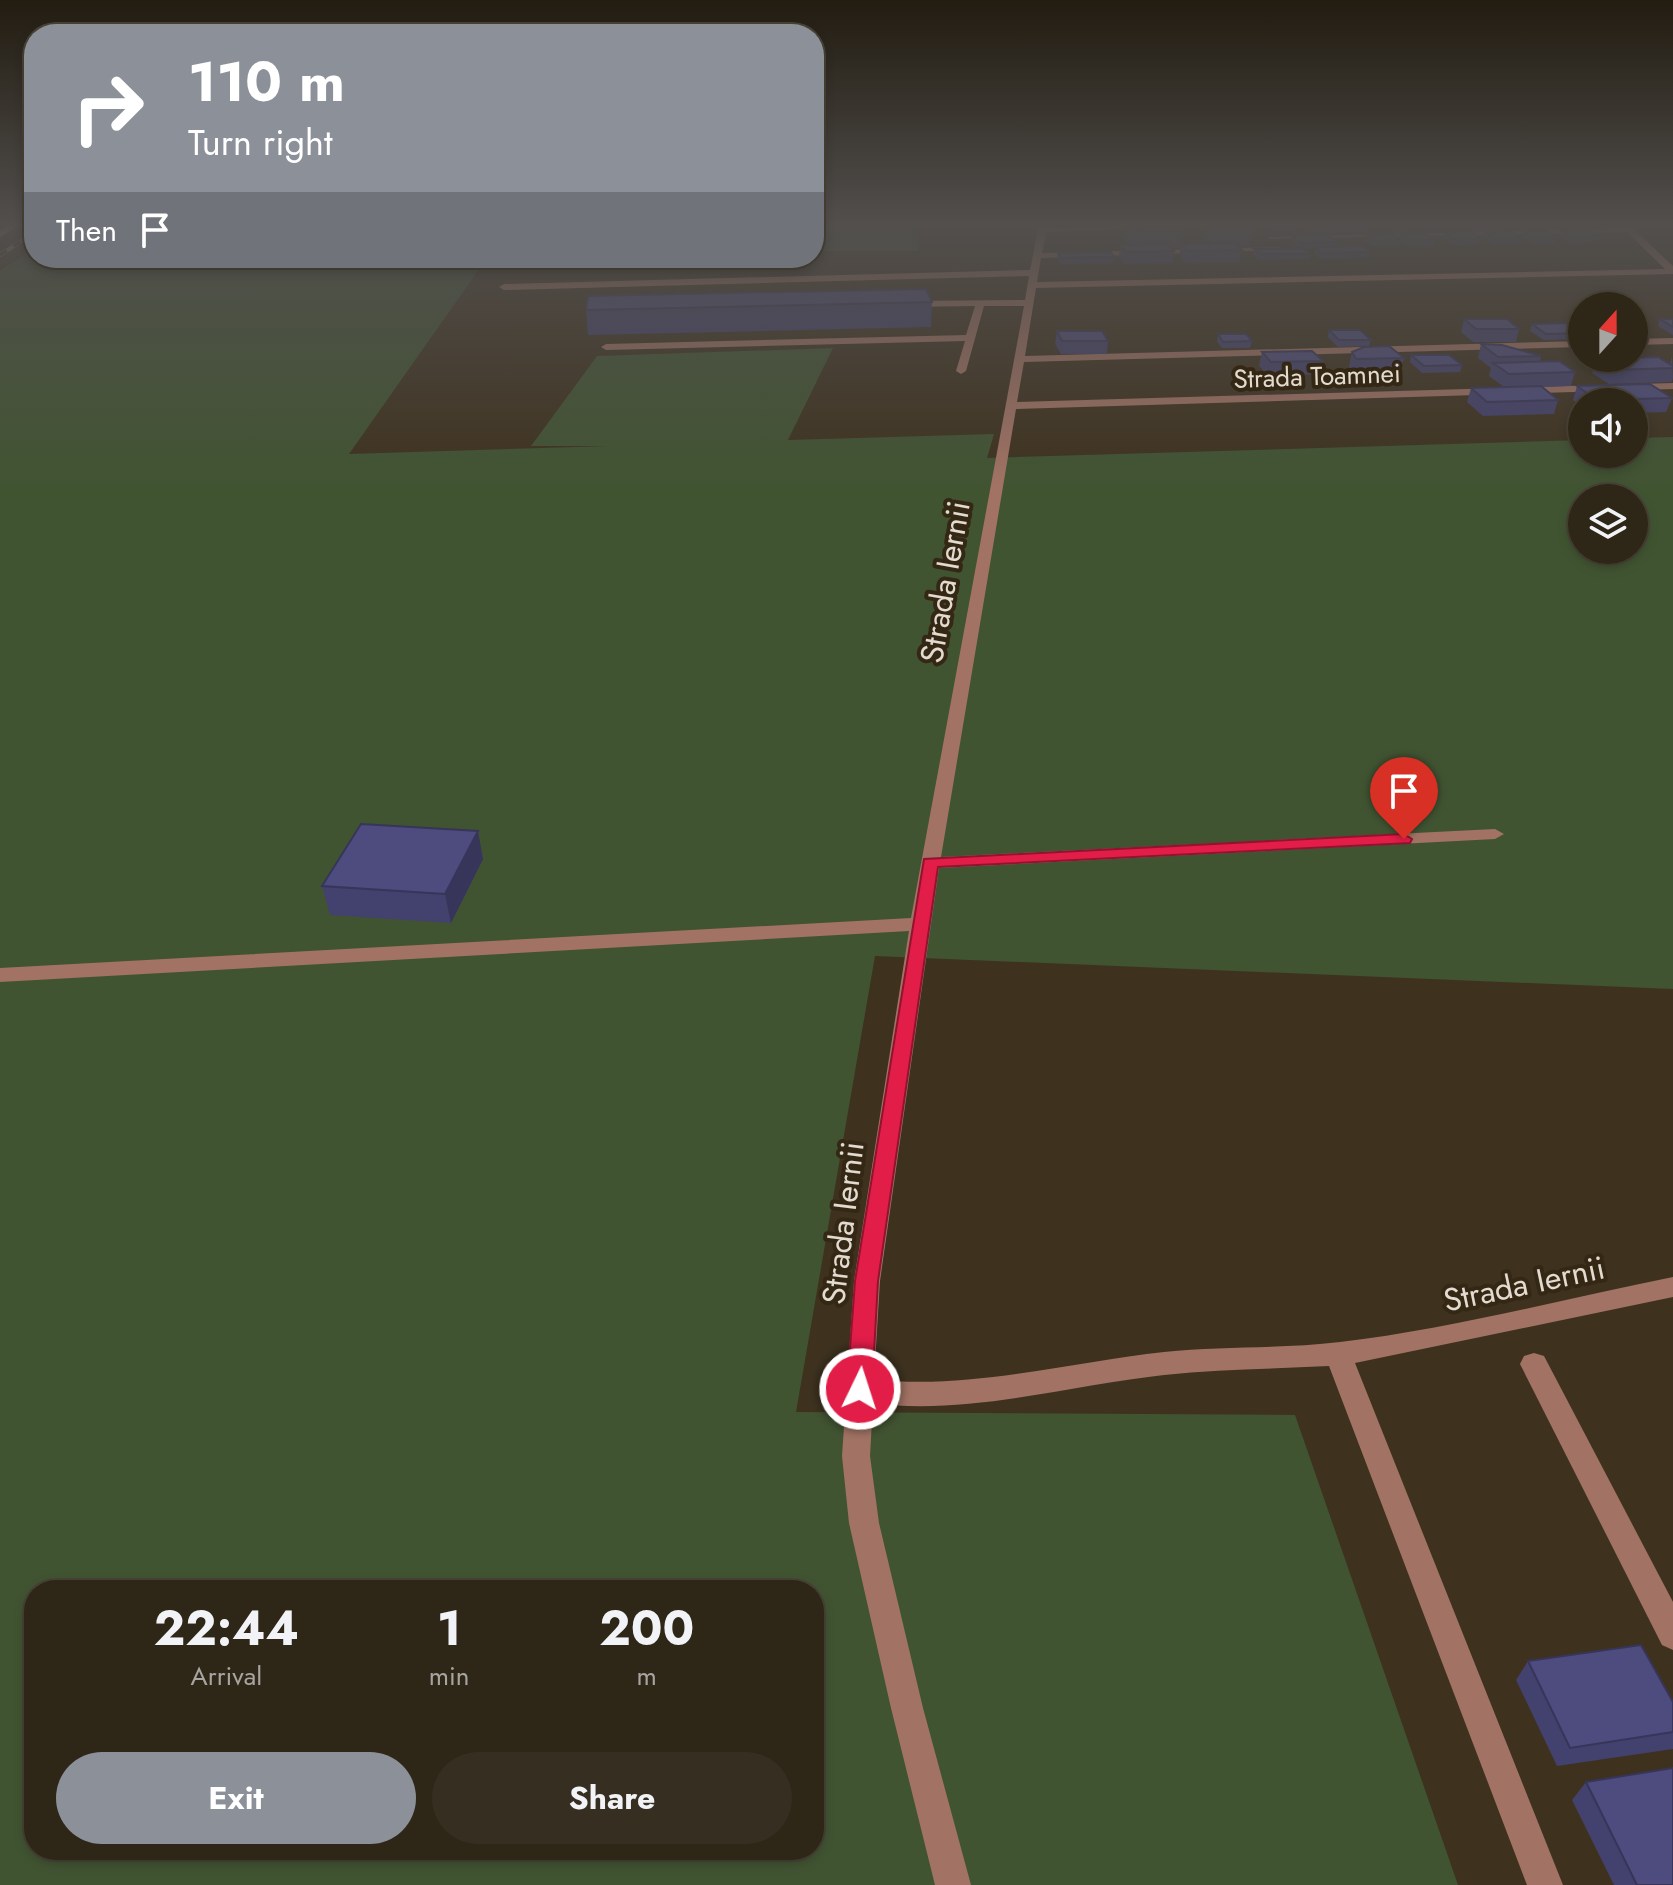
<!DOCTYPE html>
<html lang="en">
<head>
<meta charset="utf-8">
<style>
	:root { --surface:#2e2617; --page:#362e20; --text:#f1f3f6; --muted:#a7a5a1; --line:#494336; --accent:#8c9099 }
	body { margin:0; font-family:Jost,sans-serif; background:var(--page); color:var(--text); height:100vh; display:flex; flex-direction:column; font-size:30px; white-space:nowrap }
	* { box-sizing:border-box; margin:0 }
	p { font-size:26px; color:var(--muted) }
	.icon { flex:none; width:44px; height:44px; fill:none; stroke:currentColor; stroke-width:2; stroke-linecap:round; stroke-linejoin:round }
	.map { position:relative; flex:1; overflow:hidden }
	.panel { position:absolute; left:24px; top:1580px; width:800px; height:280px; display:flex; flex-direction:column; background:var(--surface); border-radius:32px; box-shadow:0 4px 12px #0003,0 0 0 2px var(--line) }
	.panel>* { flex:none }
	.top-card { position:absolute; left:24px; top:24px; width:800px; height:244px; border-radius:32px; box-shadow:0 4px 12px #0003,0 0 0 2px var(--line); background:#8c9099; color:#fff; overflow:hidden }
	.needle { width:52px; rotate:21deg }
	.buttons { position:absolute; left:1568px; top:292px; display:grid; gap:16px }
	.buttons a { display:grid; place-items:center; width:80px; height:80px; border-radius:50%; background:var(--surface); box-shadow:0 4px 12px #0003,0 0 0 2px var(--line); font-size:40px }
	.pin { position:absolute; display:grid; place-items:center; width:68px; height:68px; color:#fff; margin:-82px -34px; border-radius:50% 50% 50% 0; rotate:-45deg; box-shadow:0 0 8px #0007 }
	.pin .icon { rotate:45deg }
	.me { position:absolute; width:88px; margin:-44px; rotate:4deg; stroke-linejoin:round; filter:drop-shadow(0 0 6px #0008) }
	.turn { display:flex; align-items:center; gap:28px; height:168px; padding:0 32px; font-size:36px }
	.turn .icon { width:104px; height:104px; stroke-width:2.5 }
	.turn b { display:block; font-size:56px; line-height:68px }
	.then { display:flex; align-items:center; height:76px; padding:0 32px; background:#0003; gap:16px; font-size:30px }
	.eta { display:flex; justify-content:space-evenly; align-items:center; height:136px; text-align:center }
	.eta b { font-size:48px; font-weight:700; line-height:56px }
	.cta { display:flex; gap:16px; margin-top:auto; padding:16px 32px }
	.cta a { flex:1; height:92px; border-radius:48px; background:var(--accent); color:#fff; font-size:32px; font-weight:700; line-height:92px; text-align:center }
	.cta a+a { background:var(--page); color:var(--text) }
	.map>svg:first-child { display:block }
</style>
</head>
<body>
<div class="map">
<svg width="1673" height="1885" viewBox="0 0 1673 1885">
	<rect width="100%" height="100%" fill="#3e321f"/>
	<g fill="#415432" fill-rule="evenodd">
		<path d="M814,224H917L919,251H814Z"/>
		<path d="M34,248V258H487L349,454L609,446H531L597,356L833,348L788,440L994,434L987,458L1582,440V454H1634V438L1673,437V989L875,956L796,1412L1295,1415L1458,1885H0V271ZM1582,498H1634V550H1582ZM34,1590H814V1850H34Z"/>
	</g>
	<g fill="none" stroke-linecap="round" stroke-linejoin="round">
		<g fill="#a27364" fill-rule="evenodd">
			<path d="M1039,224H1047L1046,227L1294,224L1046,232L1042,253L1279,247L1283,250L1041,258L1037,282L1665,269L1627,232L1271,239L1267,237L1622,228L1619,224H1628L1673,266V274L1036,288L1025,356L1582,341V347L1024,362L1017,402L1673,383V389L1016,409L941,857L1495,829L1504,834L1495,839L939,868L880,1281L874,1379C962,1391 1074,1362 1164,1352C1222,1346 1281,1349 1340,1342C1451,1329 1563,1299 1673,1277V1297L1355,1363L1563,1885H1527L1329,1366C1274,1369 1219,1369 1164,1375C1072,1385 964,1416 873,1403L870,1456L879,1523L923,1708L971,1885H935L891,1708L849,1523L842,1456L854,1281L909,931L0,982V968L911,918L1024,306H984L966,371L961,374L956,371L965,341L606,350L601,347L606,344L966,335L975,306L906,307L901,304L906,301L1025,300L1029,276L504,290L499,287L504,284L1030,270Z"/>
			<path d="M1673,338V344L1634,345V339Z"/>
			<path d="M1534,1353L1544,1356L1673,1602V1650L1662,1645L1520,1364L1524,1356Z"/>
		</g>
		<path fill="#f7bca9" fill-rule="evenodd" d="M11,224H21L0,237V231Z"/>
		<defs>
			<path id="rail" d="M0,255L34,233"/>
		</defs>
		<use href="#rail" stroke="#9a9182" stroke-width="4"/>
		<use href="#rail" stroke="#342815" stroke-width="3" stroke-dasharray="8" stroke-linecap="butt"/>
	</g>
	<g fill="#43416d">
		<path d="M936,224H972L937,225Z"/>
		<path d="M1123,224H1178L1182,228L1179,250H1173L1174,251L1173,263L1124,264L1119,257L1120,245H1131L1122,235Z"/>
		<path d="M1203,224H1254L1250,246H1238L1242,250L1240,262L1186,263L1179,255L1181,244L1211,243L1201,233Z"/>
		<path d="M1262,224H1294L1299,228L1298,233L1271,234L1262,227Z"/>
		<path d="M1302,224H1365L1368,226L1367,232H1343L1338,229L1337,233H1310L1302,227Z"/>
		<path d="M1416,224L1418,225L1416,231L1391,232L1381,225Z"/>
		<path d="M1419,224H1491L1489,230H1466L1459,225L1457,231H1428Z"/>
		<path d="M1498,224H1531L1529,229H1506Z"/>
		<path d="M1540,224H1572L1571,228H1545Z"/>
		<path d="M1577,224H1606L1605,226L1581,227Z"/>
		<path d="M1562,231L1596,236L1595,242L1571,243L1561,237Z"/>
		<path d="M1524,232L1556,237L1554,243H1532L1523,238Z"/>
		<path d="M1445,233L1481,239L1480,244L1453,245L1443,239Z"/>
		<path d="M1486,233L1520,238L1518,244H1494L1484,238Z"/>
		<path d="M1400,234L1434,240L1433,246H1408L1400,241L1399,246H1373L1366,241L1367,235L1399,239Z"/>
		<path d="M1292,236L1338,242L1337,247L1370,252L1368,258L1321,259L1314,253L1315,248H1304L1310,254L1309,259L1259,260L1253,255L1254,249L1299,248L1291,241Z"/>
		<path d="M1058,253L1115,257L1114,263L1061,264L1057,259Z"/>
		<path d="M932,302L931,327L588,335L586,310Z"/>
		<path d="M1464,319L1519,329L1516,342H1473L1461,332Z"/>
		<path d="M1660,319H1673V335L1658,326Z"/>
		<path d="M1532,324L1582,331V339L1544,340L1530,331Z"/>
		<path d="M1329,330L1371,340L1369,346L1338,347L1328,337Z"/>
		<path d="M1057,331L1108,341L1107,354H1061L1055,344Z"/>
		<path d="M1218,334L1252,341L1250,348H1222L1217,341Z"/>
		<path d="M1481,344L1541,356L1540,361L1575,372L1571,386L1541,387L1558,400L1554,414L1483,416L1467,402L1471,388L1504,387L1489,376L1491,368L1478,358Z"/>
		<path d="M1262,352L1323,361L1320,374L1269,376L1259,366Z"/>
		<path d="M1352,352L1404,358L1400,372L1353,373L1349,366Z"/>
		<path d="M1411,355L1462,365L1460,372L1422,373L1410,362Z"/>
		<path d="M1672,356L1673,378L1672,382L1609,384L1592,373L1596,359L1670,364Z"/>
		<path d="M1577,386L1672,398L1666,412L1634,413V402H1582V406L1573,400Z"/>
		<path d="M483,859L451,923L330,915L322,886Z"/>
		<path d="M1528,1661L1673,1702V1749L1557,1766L1516,1680Z"/>
		<path d="M1586,1782L1673,1885H1614L1572,1800Z"/>
	</g>
	<path fill="#373559" d="M478,831L483,859L451,923L445,894Z"/>
	<g fill="#4e4c7f" stroke="#373559" stroke-width="2">
		<path d="M1134,224H1178L1182,228L1139,229Z"/>
		<path d="M1266,224H1294L1299,228L1272,229Z"/>
		<path d="M1307,224H1335L1338,227L1311,228Z"/>
		<path d="M1340,224H1365L1368,226L1344,227Z"/>
		<path d="M1390,224H1416L1418,225L1392,226Z"/>
		<path d="M1428,224H1458L1459,225H1430Z"/>
		<path d="M1586,230L1596,236L1573,237L1562,231Z"/>
		<path d="M1546,231L1556,237L1534,238L1524,232Z"/>
		<path d="M1471,232L1481,239H1454L1445,233Z"/>
		<path d="M1510,232L1520,238L1495,239L1486,233Z"/>
		<path d="M1392,234L1400,240L1375,241L1367,235Z"/>
		<path d="M1400,234H1425L1434,240H1409Z"/>
		<path d="M1328,235L1338,242L1300,243L1292,236Z"/>
		<path d="M1235,243L1242,250L1188,251L1181,244Z"/>
		<path d="M1168,244L1174,251L1126,252L1120,245Z"/>
		<path d="M1363,246L1370,252L1322,253L1315,247Z"/>
		<path d="M1304,248L1310,254H1260L1254,249Z"/>
		<path d="M1110,252L1115,257L1062,258L1058,253Z"/>
		<path d="M926,289L932,302L586,310L588,296Z"/>
		<path d="M1464,319H1507L1519,329H1476Z"/>
		<path d="M1660,319H1673V327Z"/>
		<path d="M1569,323L1582,331V333L1546,334L1532,324Z"/>
		<path d="M1329,330H1360L1371,340H1339Z"/>
		<path d="M1057,331H1102L1108,341H1062Z"/>
		<path d="M1218,334H1246L1252,341L1223,342Z"/>
		<path d="M1481,344L1502,345L1541,356L1498,357Z"/>
		<path d="M1389,346L1404,358L1356,359L1352,352L1364,347Z"/>
		<path d="M1312,351L1323,361L1271,362L1262,352Z"/>
		<path d="M1411,355H1449L1462,365L1424,366Z"/>
		<path d="M1658,357L1673,366V368L1613,370L1596,359Z"/>
		<path d="M1559,361L1575,372L1509,374L1493,363Z"/>
		<path d="M1650,384L1672,398L1597,400L1577,386Z"/>
		<path d="M1541,386L1558,400L1487,402L1471,388Z"/>
		<path d="M361,824L478,831L445,894L322,886Z"/>
		<path d="M1641,1645L1673,1702V1732L1570,1748L1528,1661Z"/>
		<path d="M1673,1768V1885H1637L1586,1782Z"/>
	</g>
	<linearGradient id="sky" x2="0" y2="1"><stop stop-color="#221c11"/><stop offset="0.46" stop-color="#524f4d"/><stop offset="1" stop-color="#524f4d" stop-opacity="0"/></linearGradient>
	<rect width="1673" height="488" fill="url(#sky)"/>
	<path fill="#e11d48" stroke="#92132f" stroke-width="2" d="M1404,834L1412,839L1410,843L938,867L878,1281L872,1389L868,1397L860,1400L851,1397L847,1389L855,1281L924,859Z"/>
	<g text-anchor="middle" dominant-baseline="central" stroke-width="8" stroke-linejoin="round" paint-order="stroke">
		<g font-size="26" fill="#e3dbcf" stroke="#342815">
			<text transform="translate(1317 376) rotate(-2)">Strada Toamnei</text>
		</g>
		<g font-size="32" fill="#e3dbcf" stroke="#342815">
			<text transform="translate(945 582) rotate(-80)">Strada Iernii</text>
			<text transform="translate(843 1223) rotate(-83)">Strada Iernii</text>
			<text transform="translate(1524 1284) rotate(-12)">Strada Iernii</text>
		</g>
	</g>
</svg>
<div class="buttons">
<a><svg class="needle" viewBox="-14 -14 28 28"><path d="M0-13l5 13h-10z" fill="#e53935"/><path d="M0 13l5-13h-10z" fill="#a7a5a1"/></svg></a>
<a><svg class="icon" aria-label="sound" viewBox="0 0 24 24"><path d="M4 9h4l5-4v14l-5-4H4zM17 9q2 3 0 6"/></svg></a>
<a><svg class="icon" aria-label="layers" viewBox="0 0 24 24"><path d="M12 4l9 5-9 5-9-5zM3 14l9 5 9-5"/></svg></a>
</div>
<div class="pin" style="left:1404px;top:839px;background:#d93025"><svg class="icon" aria-label="arrive" viewBox="0 0 24 24"><path d="M6 21V4h12l-3 4 3 4H6"/></svg></div>
<svg class="me" style="left:860px;top:1389px" viewBox="-20 -20 40 40"><circle r="17" fill="#e11d48" stroke="#fff" stroke-width="3"/><path d="M0-11L8 9 0 5-8 9z" fill="#fff"/></svg>
<div class="top-card">
<div class="turn"><svg class="icon" aria-label="right" viewBox="0 0 24 24"><path d="M7 20v-9h11M14 6l5 5-5 5"/></svg><div><b>110 m</b>Turn right</div></div>
<div class="then">Then<svg class="icon" aria-label="arrive" viewBox="0 0 24 24"><path d="M6 21V4h12l-3 4 3 4H6"/></svg></div>
</div>
<section class="panel">
<div class="eta">
<div><b>22:44</b><p>Arrival</p></div>
<div><b>1</b><p>min</p></div>
<div><b>200</b><p>m</p></div>
</div>
<div class="cta"><a>Exit</a><a>Share</a></div>
</section>
</div>
</body>
</html>
